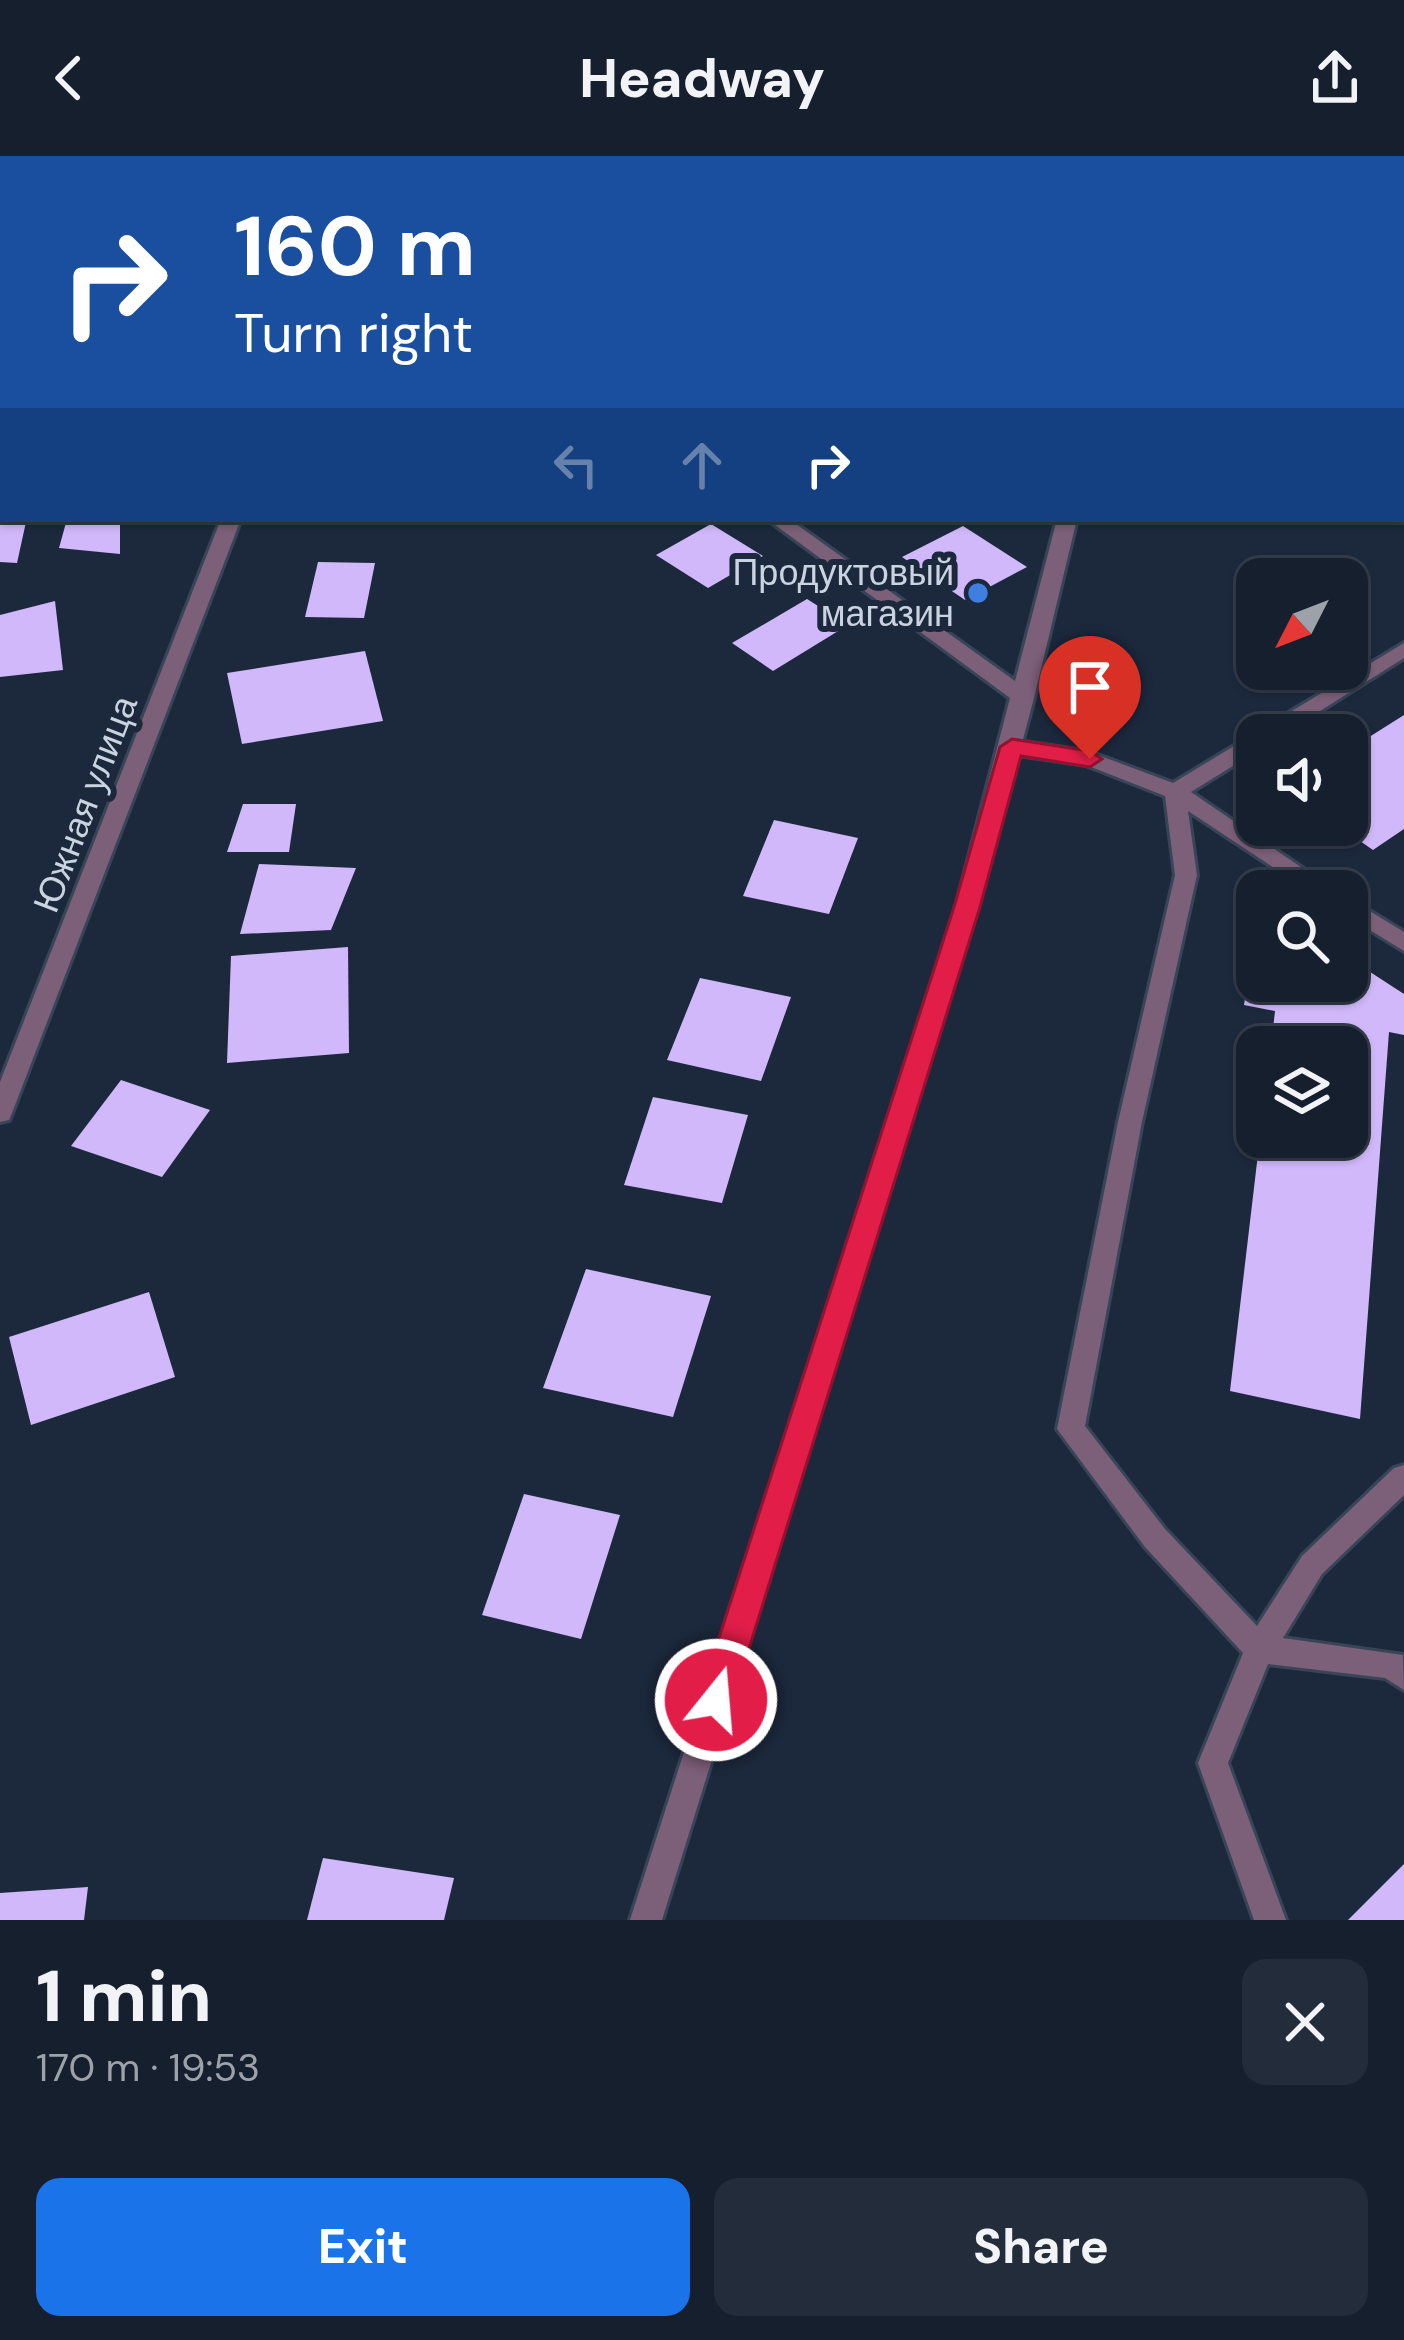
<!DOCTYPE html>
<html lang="en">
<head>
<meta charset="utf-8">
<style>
	:root { --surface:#151f2e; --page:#222c3a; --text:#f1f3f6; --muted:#9da2aa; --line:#343d4a; --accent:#1a73e8 }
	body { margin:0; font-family:"DM Sans",sans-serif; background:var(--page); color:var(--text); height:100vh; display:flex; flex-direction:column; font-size:45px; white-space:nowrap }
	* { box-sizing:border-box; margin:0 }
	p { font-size:39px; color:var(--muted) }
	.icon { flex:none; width:66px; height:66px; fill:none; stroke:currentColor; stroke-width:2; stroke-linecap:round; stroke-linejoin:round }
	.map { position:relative; height:1764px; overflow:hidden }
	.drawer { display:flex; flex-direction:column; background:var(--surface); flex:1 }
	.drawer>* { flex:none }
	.banner { position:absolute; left:0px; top:0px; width:1404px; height:366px; box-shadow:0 3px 9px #0004,0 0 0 3px var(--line); background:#1a4fa0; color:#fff; overflow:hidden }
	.needle { width:78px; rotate:228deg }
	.fabs { position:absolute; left:1236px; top:402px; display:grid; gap:24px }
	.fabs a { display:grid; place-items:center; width:132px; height:132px; border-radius:24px; background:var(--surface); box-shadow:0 3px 9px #0004,0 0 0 3px var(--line); font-size:60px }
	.pin { position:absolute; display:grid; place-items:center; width:102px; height:102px; color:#fff; margin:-123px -51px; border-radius:50% 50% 50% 0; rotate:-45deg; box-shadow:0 0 12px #0007 }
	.pin .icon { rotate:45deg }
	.me { position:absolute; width:132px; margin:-66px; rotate:17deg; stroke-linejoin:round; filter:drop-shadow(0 0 9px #0008) }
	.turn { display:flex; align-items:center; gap:42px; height:252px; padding:0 36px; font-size:54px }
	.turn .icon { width:156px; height:156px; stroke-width:2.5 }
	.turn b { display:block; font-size:84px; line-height:102px }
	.lanes { display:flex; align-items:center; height:114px; padding:0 36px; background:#0003; justify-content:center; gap:60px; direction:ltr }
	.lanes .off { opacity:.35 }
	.round { display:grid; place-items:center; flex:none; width:126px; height:126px; border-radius:24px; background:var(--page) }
	.overview { display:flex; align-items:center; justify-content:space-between; height:204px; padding:0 36px }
	h1 { font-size:72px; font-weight:800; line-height:90px }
	.action { display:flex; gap:24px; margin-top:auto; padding:24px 36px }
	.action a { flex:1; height:138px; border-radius:24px; background:var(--accent); color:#fff; font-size:48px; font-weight:800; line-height:138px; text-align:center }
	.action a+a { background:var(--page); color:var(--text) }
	header { display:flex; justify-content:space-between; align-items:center; height:156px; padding:0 36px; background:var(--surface); font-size:54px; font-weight:800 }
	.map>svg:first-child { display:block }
</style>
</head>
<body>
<header><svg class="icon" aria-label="back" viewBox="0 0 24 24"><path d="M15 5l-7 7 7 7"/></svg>Headway<svg class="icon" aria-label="share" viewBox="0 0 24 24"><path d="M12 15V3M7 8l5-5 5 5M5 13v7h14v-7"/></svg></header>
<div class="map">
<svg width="1404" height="1764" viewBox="0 0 1404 1764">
	<rect width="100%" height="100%" fill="#1c293d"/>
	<g fill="#d1b8fa">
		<path d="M67,363H120V398L59,392Z"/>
		<path d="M26,366L17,407L0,406V367Z"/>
		<path d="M711,368L763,400L708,432L656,399Z"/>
		<path d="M963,370L1027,411L965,444L902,401Z"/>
		<path d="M318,406L375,407L364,462L305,461Z"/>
		<path d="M807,443L848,469L773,515L732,487Z"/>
		<path d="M55,445L63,514L0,521V459Z"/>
		<path d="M365,495L383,565L242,588L227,517Z"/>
		<path d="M1404,559V673L1373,694L1337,669H1347V595Z"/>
		<path d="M243,648H296L289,696H227Z"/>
		<path d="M774,664L858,682L829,758L743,740Z"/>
		<path d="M259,708L356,712L331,774L240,778Z"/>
		<path d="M1254,781L1257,825H1347V801L1404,838V879L1389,876L1360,1263L1230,1235L1260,981H1347V891H1271L1275,855L1244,849Z"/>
		<path d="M348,791L349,897L227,907L231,800Z"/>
		<path d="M700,822L791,841L761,925L667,904Z"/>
		<path d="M121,924L210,954L162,1021L71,990Z"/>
		<path d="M653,941L748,959L722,1047L624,1029Z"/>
		<path d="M586,1113L711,1140L673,1261L543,1232Z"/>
		<path d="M149,1136L175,1221L31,1269L9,1181Z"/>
		<path d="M524,1338L620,1359L581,1483L482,1459Z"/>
		<path d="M323,1702L454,1722L444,1764H307Z"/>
		<path d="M1404,1708V1764H1348Z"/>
		<path d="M88,1731L84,1764H0V1737Z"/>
	</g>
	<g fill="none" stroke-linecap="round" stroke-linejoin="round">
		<defs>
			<g id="lane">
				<path d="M1313,0H1334L1311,3Z"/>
				<path d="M1404,133V144L1401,145V134Z"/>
				<path d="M1404,487V502L1282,579H1257V595L1191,636L1336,735H1309L1188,655L1197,719L1142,966L1085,1270L1165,1373L1257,1470L1302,1400L1394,1312L1404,1309V1339L1322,1418L1283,1482L1403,1499L1404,1534L1385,1522L1268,1508L1228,1607L1286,1764H1254L1198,1607L1243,1497L1145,1391L1057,1273L1118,966L1175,719L1165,640L1086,609L1012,598L1001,591L1012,584L1090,596L1173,627Z"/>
				<path d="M1347,741L1404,776V795L1347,760Z"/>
			</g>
			<g id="street">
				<path d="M105,0H121L104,3Z"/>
				<path d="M316,0H332L315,3Z"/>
				<path d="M882,0H899L901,3H884Z"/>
				<path d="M1052,0H1072L1074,3H1054Z"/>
				<path d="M1401,142L1404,143V153L1401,152Z"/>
				<path d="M0,223H3L0,239Z"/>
				<path d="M221,363H241L12,957L9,964L0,966V926Z"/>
				<path d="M767,363H789L1015,525L1057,363H1077L1034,542L978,751L662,1764H630L956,751L1010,542Z"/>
			</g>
		</defs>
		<use href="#lane" stroke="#384457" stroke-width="6"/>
		<use href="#street" stroke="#384457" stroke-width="6"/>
		<use href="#lane" fill="#7c5f79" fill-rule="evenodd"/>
		<use href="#street" fill="#7c5f79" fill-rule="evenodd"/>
	</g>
	<path fill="#e11d48" stroke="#92132f" stroke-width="3" d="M1012,583L1090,595L1102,603L1090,611L1021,600L980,751L733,1544L728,1555L716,1560L704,1555L699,1544L954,751L1000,591Z"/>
	<circle fill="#3f7fe0" stroke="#1c293d" stroke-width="4.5" cx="978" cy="437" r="12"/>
	<g text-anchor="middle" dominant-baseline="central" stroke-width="12" stroke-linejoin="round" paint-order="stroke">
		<g font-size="36" fill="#cad3e0" stroke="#1c293d" text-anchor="end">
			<text x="954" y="416">Продуктовый<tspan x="954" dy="41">магазин</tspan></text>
		</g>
		<g font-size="36" fill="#cad3e0" stroke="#1c293d">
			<text transform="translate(85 648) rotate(-69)">Южная улица</text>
		</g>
	</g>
</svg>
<div class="fabs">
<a><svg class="needle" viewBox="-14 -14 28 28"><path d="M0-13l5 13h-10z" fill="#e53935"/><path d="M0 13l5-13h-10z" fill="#9da2aa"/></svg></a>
<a><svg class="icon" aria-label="sound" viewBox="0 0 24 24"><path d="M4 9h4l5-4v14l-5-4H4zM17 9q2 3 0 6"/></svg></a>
<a><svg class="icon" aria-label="search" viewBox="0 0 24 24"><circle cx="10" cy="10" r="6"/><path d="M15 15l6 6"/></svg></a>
<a><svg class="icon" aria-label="layers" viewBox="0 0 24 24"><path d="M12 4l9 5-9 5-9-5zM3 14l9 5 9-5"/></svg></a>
</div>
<div class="pin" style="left:1090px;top:603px;background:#d93025"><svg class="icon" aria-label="arrive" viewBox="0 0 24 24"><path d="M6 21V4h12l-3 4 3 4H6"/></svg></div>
<svg class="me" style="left:716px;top:1544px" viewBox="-20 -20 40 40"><circle r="17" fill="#e11d48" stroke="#fff" stroke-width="3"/><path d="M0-11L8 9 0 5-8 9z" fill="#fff"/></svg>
<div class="banner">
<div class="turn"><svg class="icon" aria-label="right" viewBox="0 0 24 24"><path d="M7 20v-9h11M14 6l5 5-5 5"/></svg><div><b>160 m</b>Turn right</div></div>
<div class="lanes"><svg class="icon off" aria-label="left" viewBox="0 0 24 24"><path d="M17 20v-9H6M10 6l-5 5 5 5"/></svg><svg class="icon off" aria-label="ahead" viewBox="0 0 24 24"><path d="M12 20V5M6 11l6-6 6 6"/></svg><svg class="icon" aria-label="right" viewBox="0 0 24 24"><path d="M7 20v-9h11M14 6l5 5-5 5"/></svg></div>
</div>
</div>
<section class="drawer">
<div class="overview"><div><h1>1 min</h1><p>170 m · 19:53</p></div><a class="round"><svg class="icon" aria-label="close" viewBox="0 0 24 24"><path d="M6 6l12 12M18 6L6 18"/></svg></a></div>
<div class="action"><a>Exit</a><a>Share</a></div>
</section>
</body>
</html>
